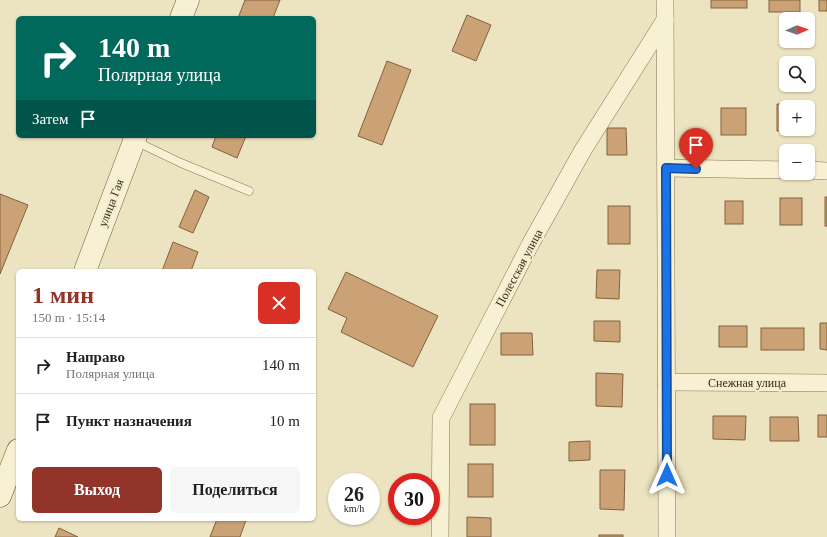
<!DOCTYPE html>
<html lang="ru">
<head>
<meta charset="utf-8">
<style>
	:root { --surface:#fff; --page:#f6f6f6; --text:#202124; --muted:#757577; --line:#e0e0e0; --accent:#92342a }
	body { margin:0; font-family:"Times New Roman",serif; background:var(--page); color:var(--text); height:100vh; display:flex; flex-direction:column; font-size:15px; white-space:nowrap }
	* { box-sizing:border-box; margin:0 }
	p { font-size:13px; color:var(--muted) }
	.icon { flex:none; width:22px; height:22px; fill:none; stroke:currentColor; stroke-width:2; stroke-linecap:round; stroke-linejoin:round }
	.map { position:relative; flex:1; overflow:hidden }
	.details { position:absolute; left:16px; top:269px; width:300px; height:252px; display:flex; flex-direction:column; background:var(--surface); border-radius:6px; box-shadow:0 1px 3px #0004 }
	.details>* { flex:none }
	.hud { position:absolute; left:16px; top:16px; width:300px; height:122px; border-radius:6px; box-shadow:0 1px 3px #0004; background:#00695c; color:#fff; overflow:hidden }
	.needle { width:26px; rotate:88deg }
	.buttons { position:absolute; left:779px; top:12px; display:grid; gap:8px }
	.buttons a { display:grid; place-items:center; width:36px; height:36px; border-radius:6px; background:var(--surface); box-shadow:0 1px 3px #0004; font-size:20px }
	.speed { position:absolute; left:328px; top:473px; display:flex; gap:8px; font-size:20px; font-weight:700; text-align:center }
	.speed>* { display:grid; place-content:center; width:52px; height:52px; border-radius:50%; background:var(--surface); box-shadow:0 1px 3px #0004; line-height:1 }
	.speed small { font-size:10px; font-weight:400 }
	.speed .limit { border:6px solid #d22; background:#fff; color:#111 }
	.pin { position:absolute; display:grid; place-items:center; width:34px; height:34px; color:#fff; margin:-41px -17px; border-radius:50% 50% 50% 0; rotate:-45deg; box-shadow:0 0 4px #0007 }
	.pin .icon { rotate:45deg }
	.me { position:absolute; width:44px; margin:-22px; rotate:0deg; stroke-linejoin:round; filter:drop-shadow(0 0 3px #0008) }
	.turn { display:flex; align-items:center; gap:14px; height:84px; padding:0 16px; font-size:18px }
	.turn .icon { width:52px; height:52px; stroke-width:2.5 }
	.turn b { display:block; font-size:28px; line-height:34px }
	.then { display:flex; align-items:center; height:38px; padding:0 16px; background:#0003; gap:8px; font-size:15px }
	.round { display:grid; place-items:center; flex:none; width:42px; height:42px; border-radius:6px; background:var(--page) }
	.summary { display:flex; align-items:center; justify-content:space-between; height:68px; padding:0 16px }
	h1 { font-size:24px; font-weight:600; line-height:30px; color:var(--accent) }
	.button { display:flex; gap:8px; margin-top:auto; padding:8px 16px }
	.button a { flex:1; height:46px; border-radius:6px; background:var(--accent); color:#fff; font-size:16px; font-weight:600; line-height:46px; text-align:center }
	.button a+a { background:var(--page); color:var(--text) }
	ul { padding:0; list-style:none }
	li { display:flex; align-items:center; gap:12px; height:56px; padding:0 16px; border-top:1px solid var(--line) }
	li div { flex:1 }
	li b { display:block; font-size:15px }
	li em { font-style:normal }
	.map>svg:first-child { display:block }
</style>
</head>
<body>
<div class="map">
<svg width="827" height="537" viewBox="0 0 827 537">
	<rect width="100%" height="100%" fill="#ece4c0"/>
	<g fill="#caa276" stroke="#83613f">
		<path d="M245,0H280L273,18H238Z"/>
		<rect x="711" y="0" width="36" height="8"/>
		<rect x="769" y="0" width="31" height="12"/>
		<rect x="819" y="0" width="8" height="11"/>
		<path d="M467,15L491,25L476,61L452,51Z"/>
		<path d="M387,61L411,70L382,145L358,136Z"/>
		<path d="M777,104H800V107H786V129H800V131H777Z"/>
		<rect x="721" y="108" width="25" height="27"/>
		<path d="M607,128H626L627,155H607Z"/>
		<path d="M216,136H246L237,158L212,147Z"/>
		<path d="M195,190L209,197L193,233L179,227Z"/>
		<path d="M0,194L28,205L0,274Z"/>
		<rect x="825" y="197" width="2" height="29"/>
		<rect x="780" y="198" width="22" height="27"/>
		<rect x="725" y="201" width="18" height="23"/>
		<rect x="608" y="206" width="22" height="38"/>
		<path d="M173,242L198,252L191,271H162Z"/>
		<path d="M597,270H620L619,299L596,298Z"/>
		<path d="M346,272L438,316L413,367L341,332L347,318L328,309Z"/>
		<path d="M594,321H620V342L594,341Z"/>
		<path d="M820,323H827V350L820,349Z"/>
		<rect x="719" y="326" width="28" height="21"/>
		<rect x="761" y="328" width="43" height="22"/>
		<path d="M501,333H532L533,355H501Z"/>
		<path d="M596,373L623,374L622,407L596,406Z"/>
		<rect x="470" y="404" width="25" height="41"/>
		<rect x="818" y="415" width="9" height="22"/>
		<path d="M713,416H746L745,440L713,439Z"/>
		<path d="M770,417H798L799,441H770Z"/>
		<path d="M590,441V460L569,461V442Z"/>
		<rect x="468" y="464" width="25" height="33"/>
		<path d="M600,470H625L624,510L600,509Z"/>
		<path d="M467,517L491,518V537H467Z"/>
		<path d="M217,519H244L246,520L240,537H210Z"/>
		<path d="M59,528L78,537H55Z"/>
		<rect x="599" y="535" width="24" height="2"/>
	</g>
	<g fill="none" stroke-linecap="round" stroke-linejoin="round">
		<defs>
			<path id="lane" d="M135,141L181,163L249,191"/>
			<g id="street">
				<path d="M665,0L667,537"/>
				<path d="M666,168L786,170"/>
				<path d="M808,170L827,171"/>
				<path d="M666,382L827,383"/>
				<path d="M440,537L441,418L531,243L583,150L665,20"/>
			</g>
			<g id="secondary">
				<path d="M181,18L188,0"/>
				<path d="M85,271L136,136"/>
				<path d="M0,496L18,450"/>
			</g>
		</defs>
		<use href="#lane" stroke="#857558" stroke-width="9"/>
		<use href="#street" stroke="#857558" stroke-width="18"/>
		<use href="#secondary" stroke="#66563c" stroke-width="23"/>
		<use href="#lane" stroke="#f8f0d2" stroke-width="8"/>
		<use href="#street" stroke="#f8f0d2" stroke-width="17"/>
		<use href="#secondary" stroke="#f8f0d2" stroke-width="22"/>
	</g>
	<g fill="none" stroke-linecap="round" stroke-linejoin="round">
		<defs>
			<path id="route" d="M667,475L666,168L696,169"/>
		</defs>
		<use href="#route" stroke="#114b97" stroke-width="10"/>
		<use href="#route" stroke="#1a73e8" stroke-width="7"/>
	</g>
	<g text-anchor="middle" dominant-baseline="central" stroke-width="4" stroke-linejoin="round" paint-order="stroke">
		<g font-size="12" fill="#352b1c" stroke="#f4edcf">
			<text transform="translate(111 203) rotate(-69)">улица Гая</text>
			<text transform="translate(519 268) rotate(-62)">Полесская улица</text>
			<text x="747" y="383">Снежная улица</text>
		</g>
	</g>
</svg>
<div class="buttons">
<a><svg class="needle" viewBox="-14 -14 28 28"><path d="M0-13l5 13h-10z" fill="#e53935"/><path d="M0 13l5-13h-10z" fill="#757577"/></svg></a>
<a><svg class="icon" aria-label="search" viewBox="0 0 24 24"><circle cx="10" cy="10" r="6"/><path d="M15 15l6 6"/></svg></a>
<a>+</a>
<a>−</a>
</div>
<div class="speed"><div>26<small>km/h</small></div><div class="limit">30</div></div>
<div class="pin" style="left:696px;top:169px;background:#d93025"><svg class="icon" aria-label="arrive" viewBox="0 0 24 24"><path d="M6 21V4h12l-3 4 3 4H6"/></svg></div>
<svg class="me" style="left:667px;top:475px" viewBox="-20 -20 40 40"><path d="M0-17L14 15 0 8-14 15z" fill="#1a73e8" stroke="#fff" stroke-width="4"/></svg>
<div class="hud">
<div class="turn"><svg class="icon" aria-label="right" viewBox="0 0 24 24"><path d="M7 20v-9h11M14 6l5 5-5 5"/></svg><div><b>140 m</b>Полярная улица</div></div>
<div class="then">Затем<svg class="icon" aria-label="arrive" viewBox="0 0 24 24"><path d="M6 21V4h12l-3 4 3 4H6"/></svg></div>
</div>
<section class="details">
<div class="summary"><div><h1>1 мин</h1><p>150 m · 15:14</p></div><a class="round" style="background:#d93025;color:#fff"><svg class="icon" aria-label="close" viewBox="0 0 24 24"><path d="M6 6l12 12M18 6L6 18"/></svg></a></div>
<ul>
<li><svg class="icon" aria-label="right" viewBox="0 0 24 24"><path d="M7 20v-9h11M14 6l5 5-5 5"/></svg><div><b>Направо</b><p>Полярная улица</p></div><em>140 m</em></li>
<li><svg class="icon" aria-label="arrive" viewBox="0 0 24 24"><path d="M6 21V4h12l-3 4 3 4H6"/></svg><div><b>Пункт назначения</b></div><em>10 m</em></li>
</ul>
<div class="button"><a>Выход</a><a>Поделиться</a></div>
</section>
</div>
</body>
</html>
